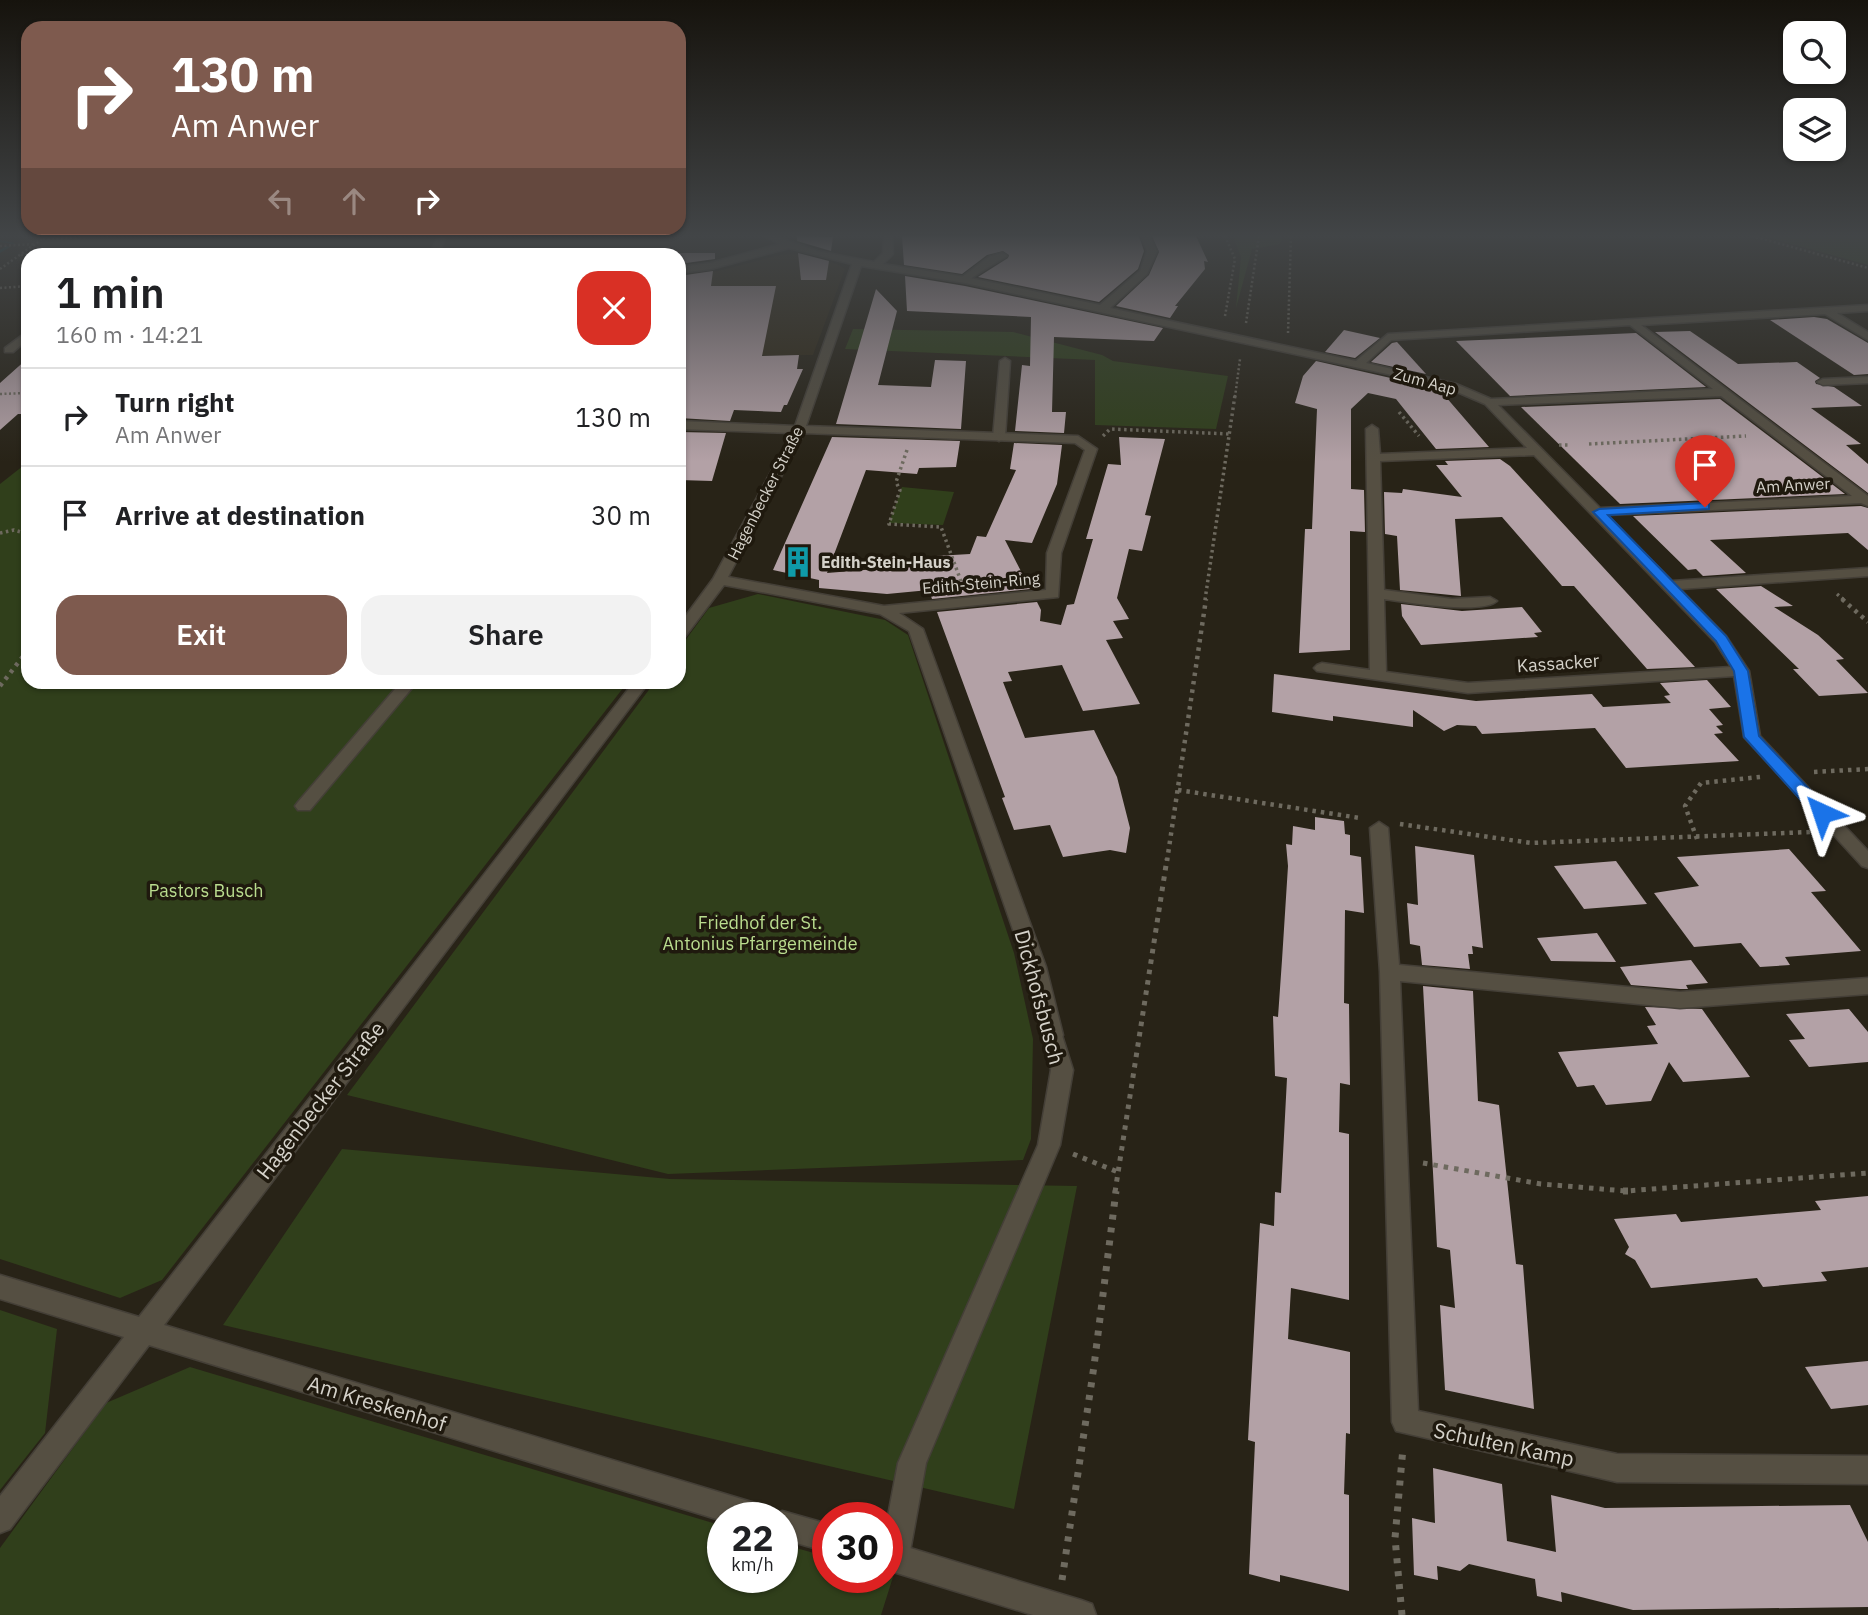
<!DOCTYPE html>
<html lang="en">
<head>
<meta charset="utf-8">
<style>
	:root { --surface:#fff; --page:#f2f2f2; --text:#202124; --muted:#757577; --line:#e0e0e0; --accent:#7e5a4e }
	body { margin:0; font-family:"IBM Plex Sans",sans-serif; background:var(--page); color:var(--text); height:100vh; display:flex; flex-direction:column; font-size:26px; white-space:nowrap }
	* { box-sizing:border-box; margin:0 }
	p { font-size:23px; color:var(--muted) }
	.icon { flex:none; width:38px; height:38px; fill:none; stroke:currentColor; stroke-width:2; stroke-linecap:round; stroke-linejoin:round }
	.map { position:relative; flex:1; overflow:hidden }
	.side { position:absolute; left:21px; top:248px; width:665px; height:441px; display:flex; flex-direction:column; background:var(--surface); border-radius:21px; box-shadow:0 2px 5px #0004 }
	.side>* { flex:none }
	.banner { position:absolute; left:21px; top:21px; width:665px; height:214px; border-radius:21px; box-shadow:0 2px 5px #0004; background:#7e5a4e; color:#fff; overflow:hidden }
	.fabs { position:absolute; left:1783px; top:21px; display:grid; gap:14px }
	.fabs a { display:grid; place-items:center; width:63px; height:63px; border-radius:14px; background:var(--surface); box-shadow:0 2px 5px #0004; font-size:35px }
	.speed { position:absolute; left:707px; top:1502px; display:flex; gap:14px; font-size:35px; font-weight:700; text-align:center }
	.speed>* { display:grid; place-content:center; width:91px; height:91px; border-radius:50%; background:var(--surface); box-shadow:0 2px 5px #0004; line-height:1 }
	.speed small { font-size:18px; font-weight:400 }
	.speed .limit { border:10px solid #d22; background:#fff; color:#111 }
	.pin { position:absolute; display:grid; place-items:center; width:60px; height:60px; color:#fff; margin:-72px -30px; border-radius:50% 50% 50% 0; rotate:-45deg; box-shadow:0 0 7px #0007 }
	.pin .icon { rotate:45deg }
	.me { position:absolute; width:77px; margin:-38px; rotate:318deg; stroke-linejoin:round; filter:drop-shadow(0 0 5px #0008) }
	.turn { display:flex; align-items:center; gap:24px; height:147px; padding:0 35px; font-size:32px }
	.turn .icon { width:91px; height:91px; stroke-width:2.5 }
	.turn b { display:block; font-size:49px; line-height:60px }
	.lanes { display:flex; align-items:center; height:66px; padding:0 35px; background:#0003; justify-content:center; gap:35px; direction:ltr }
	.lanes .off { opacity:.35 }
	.round { display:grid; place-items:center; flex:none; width:74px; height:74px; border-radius:21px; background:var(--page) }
	.head { display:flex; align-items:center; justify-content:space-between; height:119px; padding:0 35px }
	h1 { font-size:42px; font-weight:600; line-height:52px }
	.cta { display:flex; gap:14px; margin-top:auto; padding:14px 35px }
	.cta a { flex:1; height:80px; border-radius:21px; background:var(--accent); color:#fff; font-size:28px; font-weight:600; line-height:80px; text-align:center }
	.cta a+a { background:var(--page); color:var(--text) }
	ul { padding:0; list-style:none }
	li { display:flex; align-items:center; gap:21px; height:98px; padding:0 35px; border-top:2px solid var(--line) }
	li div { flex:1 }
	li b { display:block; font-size:26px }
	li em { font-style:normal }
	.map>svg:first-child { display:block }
</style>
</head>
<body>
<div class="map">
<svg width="1868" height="1615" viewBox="0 0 1868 1615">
	<rect width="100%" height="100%" fill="#282317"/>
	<path fill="#322a18" d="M796,254L837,264L845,269L813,355L679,356V275L718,271L779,255Z"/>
	<g fill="#303f1b">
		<path d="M1233,236H1283L1280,244L1252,249L1236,308L1241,257Z"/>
		<path d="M1763,236H1868V265Z"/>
		<path d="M853,329L1013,332L1102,355L1113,361L1228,376L1216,429L1095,425V360L845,349Z"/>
		<path d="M28,462V682L627,683L162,1280L120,1298L0,1259V484Z"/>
		<path d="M902,487L954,492L943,525L889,523Z"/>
		<path d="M758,594L885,620L908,635L1014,953L1033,1039L1031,1139L1023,1160L668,1174L347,1095L654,683L679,682V649L709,608Z"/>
		<path d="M342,1149L670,1179L1077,1186L1014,1509L223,1325Z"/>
		<path d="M0,1310L57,1329L45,1433L0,1490Z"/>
		<path d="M190,1367L723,1526V1577H782V1544L828,1557V1577H893L881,1615H0V1548L106,1403Z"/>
	</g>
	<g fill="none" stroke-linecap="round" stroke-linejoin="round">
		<g fill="#044952" fill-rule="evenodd">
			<path d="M0,240L15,243L13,244L0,242Z"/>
			<path d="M6,246L10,247L0,253V250Z"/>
		</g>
	</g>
	<g fill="#b3a1a6">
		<path d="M797,236L833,237L831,251L797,241Z"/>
		<path d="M902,236H1139L1144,251L1138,269L1099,302L978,277L1008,258L1009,255L1003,251L987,255L962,274L904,265Z"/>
		<path d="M1152,236H1196L1208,262L1204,261L1205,269L1175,306H1178L1170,318L1116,306L1149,275L1159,252Z"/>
		<path d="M679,253H715V259L679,264Z"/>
		<path d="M798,253L829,261L826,280H801Z"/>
		<path d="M713,271L711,286H776L762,356L799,355L797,369H803L787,405H784L781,412L734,410L730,421L679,418V276Z"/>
		<path d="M905,276L965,286L1163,328L1154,341L1054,337L1052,412H1066L1064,433L1015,431L1022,365L1030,366L1031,317L907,311Z"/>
		<path d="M876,289L897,311L878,385L931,387L935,360L966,361L961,429L836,424Z"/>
		<path d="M1814,317L1827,319L1868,343V374L1854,375L1770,320Z"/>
		<path d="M1344,330L1380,338L1355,358L1325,352Z"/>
		<path d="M1690,331L1738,364L1797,362L1820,378L1815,381L1816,384L1834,387L1862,406L1811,408L1861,444L1846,445L1868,464V493L1655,332Z"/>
		<path d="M1636,333L1706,387L1510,396L1456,341Z"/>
		<path d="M1397,342L1426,374L1371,362L1392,343Z"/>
		<path d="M28,358V414H18L0,430V383Z"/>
		<path d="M1316,361L1439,389L1489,447L1436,449L1396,399L1368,393L1351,409V489L1364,490L1365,532L1350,531V650L1299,653L1305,529H1312L1317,409L1295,403L1303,376Z"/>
		<path d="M1720,399L1845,494L1620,504L1521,407Z"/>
		<path d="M679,432L726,433L712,481L679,480Z"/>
		<path d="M832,437L960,441L956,467L919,468L917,474L866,470L827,573L938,564L936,556L970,554L977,536L986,537L1016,470L1010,469L1014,443L1062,445L1057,484L1032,543L1005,540L1030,589L932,599L929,590L887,594L819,588V580L773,570Z"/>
		<path d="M1119,437L1165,439L1145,515L1151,516L1142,551L1129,549L1117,598L1129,619L1113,621L1123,638L1106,640L1140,704L1083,711L1062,665L1008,672L1012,681L1003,682L1025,738L1094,730L1117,777L1130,828L1126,853L1110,850L1063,857L1050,825L1014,830L1002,798L1005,797L937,612L1037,602L1041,610L1040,621L1061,625L1067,605L1074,604L1093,539H1086L1108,464L1121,465Z"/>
		<path d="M1500,459L1510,466L1695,667L1647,669L1574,586H1562L1502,517L1455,519L1461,596L1400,590L1397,536L1385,534L1384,492L1402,493L1403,489L1462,497L1436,465H1448L1445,461Z"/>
		<path d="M1861,506L1868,508V550L1848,533L1710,540L1746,573L1703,576L1696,569L1688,570L1633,516Z"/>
		<path d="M1761,586L1793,606L1774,607L1818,635L1844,659L1836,660L1868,693L1819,696L1793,669H1799L1716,589Z"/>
		<path d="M1401,604L1462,611L1522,607L1542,632L1534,633L1538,637L1421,645L1402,616Z"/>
		<path d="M1274,674L1476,701L1592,694L1603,707L1671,703L1664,696L1670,695L1660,683L1707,680L1731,707L1709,709L1723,725L1716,726L1723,733L1714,734L1739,761L1626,768L1595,728L1482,734L1476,726L1457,725L1444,731L1413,710V727L1333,716V721L1272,712Z"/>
		<path d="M1315,817L1344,821L1345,834L1350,835V855L1361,857L1364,913L1345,910L1344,1003L1349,1004L1350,1085L1340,1083L1339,1132L1349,1134V1300L1291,1288L1288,1339L1350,1352V1434L1346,1433L1344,1494L1349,1495V1591L1280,1575V1582L1249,1574L1255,1442L1248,1440L1260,1223L1274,1226L1275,1192L1281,1193L1287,1078L1275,1076L1273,1016L1278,1017L1282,960L1288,866L1286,844L1292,845L1293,826L1315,830Z"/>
		<path d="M1415,846L1474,855L1483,948L1472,946L1473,954H1468L1470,969L1422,965L1420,946L1410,944L1407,903L1418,905Z"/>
		<path d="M1789,849L1826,891L1811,892L1861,951L1785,957L1790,965L1760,967L1741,943L1694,947L1654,893L1699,886L1677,857Z"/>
		<path d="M1616,861L1647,904L1584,909L1554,866Z"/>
		<path d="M1597,933L1616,962L1551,961L1537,938Z"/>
		<path d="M1691,960L1708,983L1686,985L1688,989H1680L1631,985L1620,967Z"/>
		<path d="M1423,986L1473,991L1478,1101L1499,1105L1516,1264L1523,1265L1534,1409L1445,1390L1440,1305L1455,1308L1450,1250L1437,1247Z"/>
		<path d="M1645,1007L1702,1009L1750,1077L1683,1082L1669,1062L1651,1101L1606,1105L1594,1085L1577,1087L1558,1052L1658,1044L1647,1026L1656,1025Z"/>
		<path d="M1849,1009L1868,1032V1062L1809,1067L1789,1040L1805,1039L1786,1014Z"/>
		<path d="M1868,1196V1267L1821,1272L1827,1281L1763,1287L1757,1278L1651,1288L1635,1260L1625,1254L1629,1247L1614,1219L1676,1214L1681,1222L1821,1210L1815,1201Z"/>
		<path d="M1868,1361V1405L1831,1409L1805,1367Z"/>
		<path d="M1433,1468L1502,1484L1507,1541L1556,1552L1551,1495L1605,1508L1850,1505L1868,1542V1607L1633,1610L1561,1592L1562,1602L1537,1596L1535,1579L1469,1564L1460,1571L1437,1566L1438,1580L1414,1575L1412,1518L1435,1523Z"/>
	</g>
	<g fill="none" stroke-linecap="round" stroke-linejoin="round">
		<defs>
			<g id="lane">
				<path d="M1002,253L1007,256C993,264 980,272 966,282L958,280L989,257Z"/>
				<path d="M1005,358L1010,361L1005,437L999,441L993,437L1000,361Z"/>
				<path d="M401,682H417L310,810H298L295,806L298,802Z"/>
				<path d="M1053,1027L1060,1029L1073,1070L1060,1145L926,1463L909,1557L905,1567L895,1571L887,1568V1521L898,1463L1038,1145L1051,1070L1043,1035L1046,1029Z"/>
			</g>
			<g id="street">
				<path d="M438,236H446L438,256H429Z"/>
				<path d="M764,236H775L817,251L874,262L883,253L884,236H892L893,254L883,264L965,277L1100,305L1140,271L1147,251L1141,236H1149L1157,251L1147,274L1110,308L1356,361L1388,334L1868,305V311L1837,313L1868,332V340L1825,314L1641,325L1868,496V506L1861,503L1607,515L1672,581L1868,568V576L1680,589L1726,636L1749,671L1760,736L1868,851V868L1862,866L1744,737L1734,676L1468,693L1317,671L1314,668L1317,665L1322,663L1370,670L1366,429L1372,425L1378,429L1380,454L1527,448L1485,404L1448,388L1392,375L965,283L861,266L806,426L1078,436L1097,449L1061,553L1058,597L899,613L923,629L1046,967L1063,1035L1060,1041L1053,1043L1046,1041L1026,967L909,631L880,614L724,585L684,638L679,639V625L713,579L792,433L679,429V421L795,426L852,264L789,248L711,269L679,273V267L710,263L780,244ZM1630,325L1713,389L1491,399L1456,384L1366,363L1391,340ZM1721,396L1852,496L1600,508L1498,405ZM804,433L1075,443L1085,450L1047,553L1046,590L884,606L728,577ZM1534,455L1715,642L1731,667L1468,683L1386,672L1384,599C1406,602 1482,615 1497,601L1490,597L1452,599L1384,590L1380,461Z"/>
				<path d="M28,331V339L13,352H5V348Z"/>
				<path d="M1868,377V383L1823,385L1817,382L1823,379Z"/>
				<path d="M634,682H649L164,1325L755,1503L765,1507L769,1517H723V1521L149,1345L10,1529L0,1533V1496L124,1337L0,1299V1275L139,1317Z"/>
				<path d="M1379,822L1388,828L1399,965L1680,992L1868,978V994L1680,1008L1400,981L1418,1411L1617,1454L1868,1456V1484L1617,1482L1396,1431L1392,1422L1380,972L1370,828Z"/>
				<path d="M782,1511L828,1524V1552L782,1539V1517H771Z"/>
				<path d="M887,1541L1081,1600L1092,1604L1096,1615H1033L887,1570Z"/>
			</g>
		</defs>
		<use href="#lane" stroke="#443f37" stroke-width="3"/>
		<use href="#street" stroke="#443f37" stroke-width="3"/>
		<g stroke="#6e6a5f" stroke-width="2.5" stroke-dasharray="2 2.5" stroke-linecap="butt">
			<path d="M1225,236L1235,259L1225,316"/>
			<path d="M1752,236L1868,268"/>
			<path d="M43,239L108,236"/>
			<path d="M0,246L35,244"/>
			<path d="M21,255L63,249"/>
			<path d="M0,269L45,237"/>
			<path d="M0,288L28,286"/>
			<path d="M1246,323L1259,236"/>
			<path d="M1288,333L1291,236"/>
			<path d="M0,394L28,393"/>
			<path d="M1235,397L1240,359"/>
		</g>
		<g stroke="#6e6a5f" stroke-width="3.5" stroke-dasharray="2.5 3.5" stroke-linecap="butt">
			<path d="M1399,412L1419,436"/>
			<path d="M1103,436L1110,429L1229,434"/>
			<path d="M1589,444L1746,436"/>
			<path d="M1559,445H1570"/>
			<path d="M907,450L896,482L900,490L889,524L941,527L962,584"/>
			<path d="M0,533L14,530L28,534"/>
			<path d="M1837,594L1844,600"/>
			<path d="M1205,600L1235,395"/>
		</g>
		<g stroke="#6e6a5f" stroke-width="4.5" stroke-dasharray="3.5 5" stroke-linecap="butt">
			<path d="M1842,599L1868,622"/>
			<path d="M0,686L28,650"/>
			<path d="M1814,772L1868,769"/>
			<path d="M1178,790L1360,818"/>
			<path d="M1400,824L1531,843L1810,832"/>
			<path d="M1697,839L1685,806L1701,783L1760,777"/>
			<path d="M1167,861L1206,599"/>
		</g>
		<g stroke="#6e6a5f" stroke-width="5" stroke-dasharray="4.5 6" stroke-linecap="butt">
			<path d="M1073,1154L1118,1172"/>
			<path d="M1423,1163L1541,1184L1626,1191L1868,1173"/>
			<path d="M1115,1192L1167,859"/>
		</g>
		<g stroke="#6e6a5f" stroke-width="7" stroke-dasharray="5 8" stroke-linecap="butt">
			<path d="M1623,1191H1630"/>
			<path d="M1062,1580L1094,1366L1116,1191"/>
			<path d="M1402,1615L1395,1538L1403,1448"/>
		</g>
		<use href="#lane" fill="#554f42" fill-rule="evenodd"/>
		<use href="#street" fill="#554f42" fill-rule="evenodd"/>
	</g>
	<linearGradient id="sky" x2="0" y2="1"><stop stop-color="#16130d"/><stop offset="0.51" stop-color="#424547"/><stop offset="1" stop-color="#424547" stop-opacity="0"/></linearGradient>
	<rect width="1868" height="462" fill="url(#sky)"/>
	<path fill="#1a73e8" stroke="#114b97" stroke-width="2" d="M1705,503L1709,504V509L1608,515L1726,636L1748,671L1759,736L1828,809V817H1816L1744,737L1734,671L1716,641L1593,512L1599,509Z"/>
	<defs>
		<symbol id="building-bare" viewBox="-9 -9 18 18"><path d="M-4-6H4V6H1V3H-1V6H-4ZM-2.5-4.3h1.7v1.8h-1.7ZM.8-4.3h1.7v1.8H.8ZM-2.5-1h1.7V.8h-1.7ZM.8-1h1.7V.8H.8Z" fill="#0f9aa8" stroke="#1f190e" stroke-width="2.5" paint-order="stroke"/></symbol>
	</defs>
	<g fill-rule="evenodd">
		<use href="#building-bare" x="776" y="540" width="44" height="44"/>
	</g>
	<g text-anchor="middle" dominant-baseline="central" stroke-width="7" stroke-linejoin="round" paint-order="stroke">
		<g font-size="16" fill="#d5d2ca" stroke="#1f190e">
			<text transform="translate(1425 381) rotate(15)">Zum Aap</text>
			<text transform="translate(1793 485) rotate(-3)">Am Anwer</text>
			<text transform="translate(765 493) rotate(-63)">Hagenbecker Straße</text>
			<text transform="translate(981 583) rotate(-5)">Edith-Stein-Ring</text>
		</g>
		<g font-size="16" font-weight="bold" fill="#d5d2ca" stroke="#1f190e" text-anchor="start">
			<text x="821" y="562">Edith-Stein-Haus</text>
		</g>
		<g font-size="18" fill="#d5d2ca" stroke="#1f190e">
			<text transform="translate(1558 663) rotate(-4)">Kassacker</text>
		</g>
		<g font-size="18" fill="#b9dc8e" stroke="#1f190e">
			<text x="206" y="890">Pastors Busch</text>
			<text x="760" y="922">Friedhof der St.<tspan x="760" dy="21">Antonius Pfarrgemeinde</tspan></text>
		</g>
		<g font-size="21" fill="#d5d2ca" stroke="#1f190e">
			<text transform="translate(1040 997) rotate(75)">Dickhofsbusch</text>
			<text transform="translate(320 1100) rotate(-52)">Hagenbecker Straße</text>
			<text transform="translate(377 1403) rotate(17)">Am Kreskenhof</text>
			<text transform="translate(1504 1444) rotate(12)">Schulten Kamp</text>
		</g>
	</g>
</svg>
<div class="fabs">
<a><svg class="icon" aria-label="search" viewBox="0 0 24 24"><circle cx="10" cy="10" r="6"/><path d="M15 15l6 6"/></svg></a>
<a><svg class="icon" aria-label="layers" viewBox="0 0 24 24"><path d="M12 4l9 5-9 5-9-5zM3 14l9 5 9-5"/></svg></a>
</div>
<div class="speed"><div>22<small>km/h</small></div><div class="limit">30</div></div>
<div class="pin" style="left:1705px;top:507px;background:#d93025"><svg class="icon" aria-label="arrive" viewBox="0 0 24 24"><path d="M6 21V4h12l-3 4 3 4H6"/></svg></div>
<svg class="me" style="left:1822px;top:813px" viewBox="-20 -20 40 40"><path d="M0-17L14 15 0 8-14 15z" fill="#1a73e8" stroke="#fff" stroke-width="4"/></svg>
<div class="banner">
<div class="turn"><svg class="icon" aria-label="right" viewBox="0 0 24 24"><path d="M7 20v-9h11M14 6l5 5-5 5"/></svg><div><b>130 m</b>Am Anwer</div></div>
<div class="lanes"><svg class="icon off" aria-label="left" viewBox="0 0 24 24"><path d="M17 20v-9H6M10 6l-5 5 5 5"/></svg><svg class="icon off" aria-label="ahead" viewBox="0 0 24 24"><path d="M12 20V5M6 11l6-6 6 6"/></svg><svg class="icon" aria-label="right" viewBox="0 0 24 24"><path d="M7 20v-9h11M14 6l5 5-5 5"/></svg></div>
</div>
<section class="side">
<div class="head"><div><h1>1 min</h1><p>160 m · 14:21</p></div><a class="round" style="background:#d93025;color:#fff"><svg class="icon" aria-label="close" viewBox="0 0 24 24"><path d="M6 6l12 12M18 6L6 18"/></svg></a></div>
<ul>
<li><svg class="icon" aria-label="right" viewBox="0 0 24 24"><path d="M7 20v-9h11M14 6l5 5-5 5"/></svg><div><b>Turn right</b><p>Am Anwer</p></div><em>130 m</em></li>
<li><svg class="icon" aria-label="arrive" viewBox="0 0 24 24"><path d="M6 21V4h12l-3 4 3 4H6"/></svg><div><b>Arrive at destination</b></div><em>30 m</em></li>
</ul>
<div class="cta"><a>Exit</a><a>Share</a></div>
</section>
</div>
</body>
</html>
